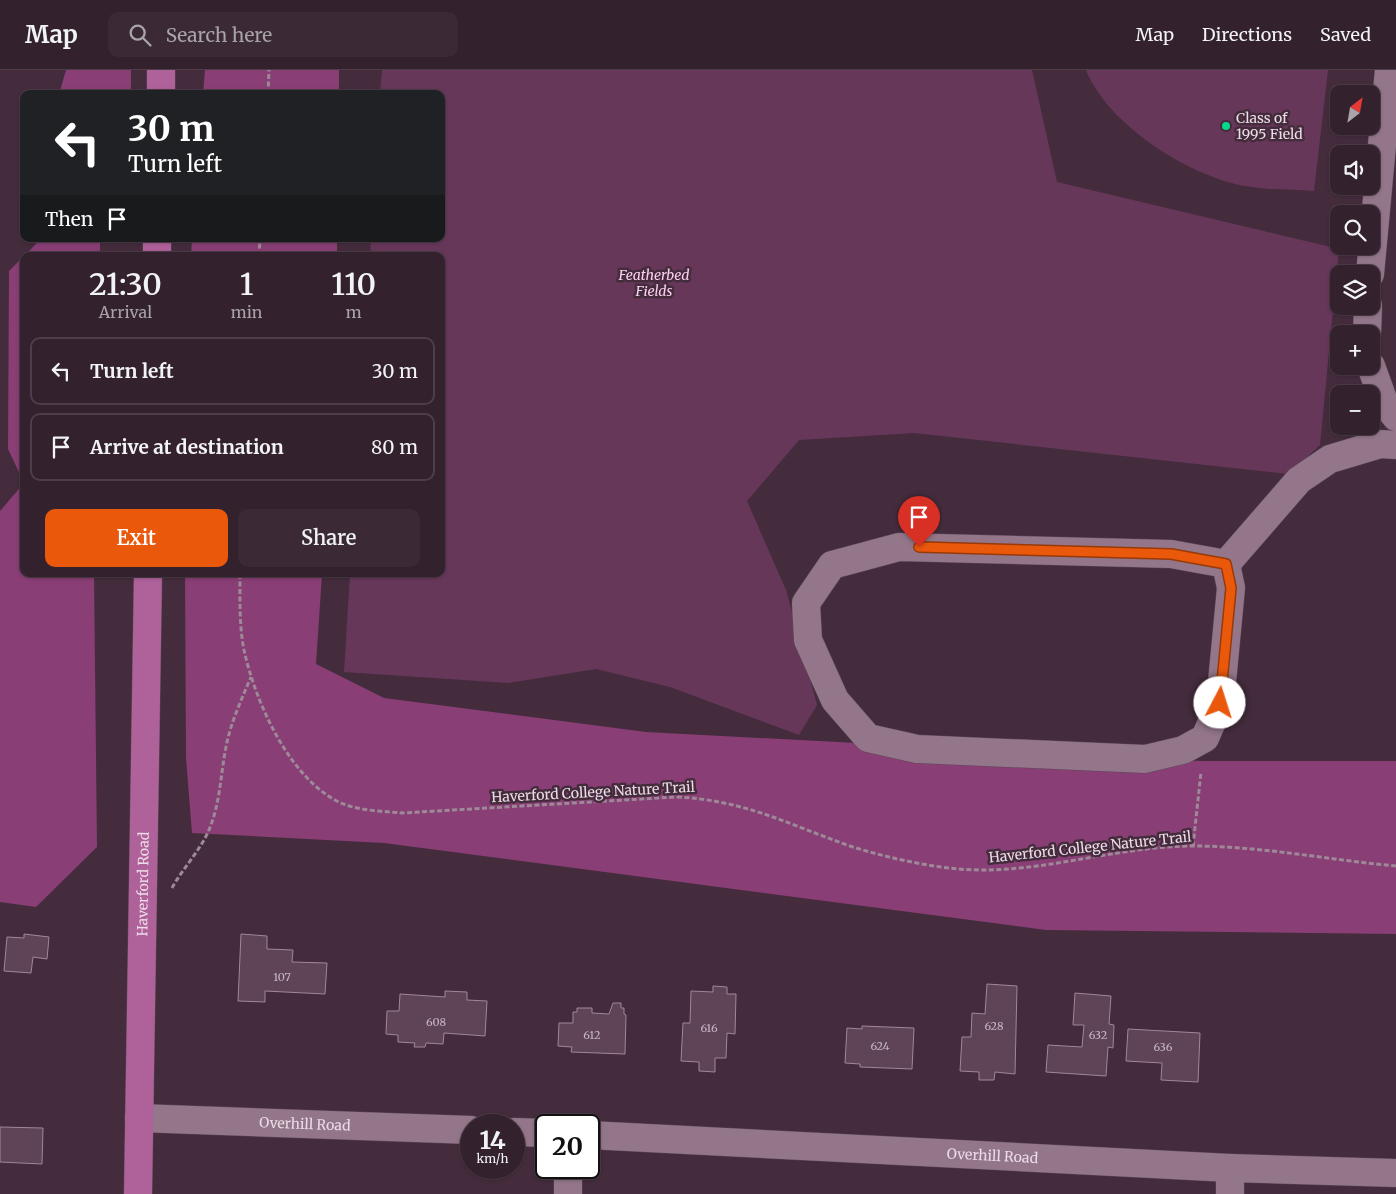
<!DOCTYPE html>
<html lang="en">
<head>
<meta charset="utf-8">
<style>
	:root { --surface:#33212e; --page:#3b2936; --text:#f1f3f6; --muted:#a9a3aa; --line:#4e3e4a; --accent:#ea580c }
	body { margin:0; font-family:Merriweather,serif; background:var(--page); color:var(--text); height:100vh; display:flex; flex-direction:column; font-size:19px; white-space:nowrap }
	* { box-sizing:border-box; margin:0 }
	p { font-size:16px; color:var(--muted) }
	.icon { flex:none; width:28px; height:28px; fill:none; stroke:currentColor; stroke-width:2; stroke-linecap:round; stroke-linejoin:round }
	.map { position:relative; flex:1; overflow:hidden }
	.side { position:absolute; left:20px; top:182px; width:425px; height:325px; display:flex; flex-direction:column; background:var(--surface); border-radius:10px; box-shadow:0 1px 4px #0004,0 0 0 1px var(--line) }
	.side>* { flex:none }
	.guide { position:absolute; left:20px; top:20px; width:425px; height:152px; border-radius:10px; box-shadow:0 1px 4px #0004,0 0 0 1px var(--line); background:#202124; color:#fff; overflow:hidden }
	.needle { width:32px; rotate:31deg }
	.buttons { position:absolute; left:1330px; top:15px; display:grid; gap:10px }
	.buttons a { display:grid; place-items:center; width:50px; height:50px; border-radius:10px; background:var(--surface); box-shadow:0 1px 4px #0004,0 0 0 1px var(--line); font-size:25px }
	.speed { position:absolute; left:460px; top:1044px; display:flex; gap:10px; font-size:25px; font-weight:700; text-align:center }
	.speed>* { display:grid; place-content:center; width:65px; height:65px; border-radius:50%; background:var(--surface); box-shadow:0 1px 4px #0004,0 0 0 1px var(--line); line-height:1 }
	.speed small { font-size:12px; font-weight:400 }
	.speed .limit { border:2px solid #111; border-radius:8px; background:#fff; color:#111 }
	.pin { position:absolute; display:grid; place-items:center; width:42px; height:42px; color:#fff; margin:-51px -21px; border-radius:50% 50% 50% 0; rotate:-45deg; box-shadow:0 0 5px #0007 }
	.pin .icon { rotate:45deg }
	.me { position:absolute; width:55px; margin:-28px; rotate:5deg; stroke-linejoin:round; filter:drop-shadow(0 0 4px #0008) }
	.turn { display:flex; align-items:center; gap:18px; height:105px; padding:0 25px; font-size:22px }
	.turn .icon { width:65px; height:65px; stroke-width:2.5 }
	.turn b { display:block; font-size:35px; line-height:42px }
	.then { display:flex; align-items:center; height:48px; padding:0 25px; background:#0003; gap:10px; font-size:19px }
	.eta { display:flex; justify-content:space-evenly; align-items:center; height:85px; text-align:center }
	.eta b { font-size:30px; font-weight:600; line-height:35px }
	.cta { display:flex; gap:10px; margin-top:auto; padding:10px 25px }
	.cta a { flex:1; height:58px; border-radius:10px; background:var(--accent); color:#fff; font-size:20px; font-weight:600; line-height:58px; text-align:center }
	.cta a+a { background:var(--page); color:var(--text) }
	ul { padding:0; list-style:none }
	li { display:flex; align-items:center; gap:15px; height:68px; margin:0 10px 8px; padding:0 15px; border:2px solid var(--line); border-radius:10px }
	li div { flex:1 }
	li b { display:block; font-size:19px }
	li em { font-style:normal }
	header { display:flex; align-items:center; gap:30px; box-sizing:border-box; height:70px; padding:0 25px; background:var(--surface); border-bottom:1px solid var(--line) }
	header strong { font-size:24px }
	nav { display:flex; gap:28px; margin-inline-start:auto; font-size:18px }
	.search { width:350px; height:45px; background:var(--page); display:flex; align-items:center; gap:12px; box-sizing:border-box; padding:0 18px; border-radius:10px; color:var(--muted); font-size:19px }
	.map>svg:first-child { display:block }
</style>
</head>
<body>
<header>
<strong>Map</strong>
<div class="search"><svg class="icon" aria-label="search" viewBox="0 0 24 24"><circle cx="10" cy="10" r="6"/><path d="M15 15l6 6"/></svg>Search here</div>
<nav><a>Map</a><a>Directions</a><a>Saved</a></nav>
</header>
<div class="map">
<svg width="1396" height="1124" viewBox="0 0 1396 1124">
	<rect width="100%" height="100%" fill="#442c3d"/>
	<g fill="#67375a">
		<path d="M382,0H1032L1057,112L1339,179L1320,375L1289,404L914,363L799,370L747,431L786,520L817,635L799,665L670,617L596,599L508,613L344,602L350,504H441V186H370L371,169H441V24H380Z"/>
		<path d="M1086,0H1328L1314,121C1291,119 1267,120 1245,116C1189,106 1108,55 1086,0Z"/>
	</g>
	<g fill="#893e75">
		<path d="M66,0H131V24H59Z"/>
		<path d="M205,0H339V24H203Z"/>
		<path d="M41,169H100V186H24V413L8,379L9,201Z"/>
		<path d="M192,169H337V186H191Z"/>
		<path d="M24,413V504H94L97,777L36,837L0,832V441Z"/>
		<path d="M185,504H322L316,594L384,628L646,662L1201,691H1396V864L1046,860L384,773L192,763L186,688Z"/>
	</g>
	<g fill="#5e4456" stroke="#a38699">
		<path d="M24,864L49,867L47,889L33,887L31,903L4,901L7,867L24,868Z"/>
		<path d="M241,864L267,866V879L293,880L292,892L327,893L325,924L265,921V932L238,931Z"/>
		<path d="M987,914L1017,916L1015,1004L995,1002L994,1010H979V1002L960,1001L962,967H971L972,943L985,944Z"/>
		<path d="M713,916L727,917V924H736L735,964L727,963L726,988H715V1002L699,1001V992L681,991L683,953H690L691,921L713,922Z"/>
		<path d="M445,921L467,922V930L487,931L485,966L444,963L443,974L426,973L425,977H414L415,973L398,972V965L386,964L387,941H399L400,924L445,927Z"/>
		<path d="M1075,923L1111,926L1109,954L1114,955L1113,978L1108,977L1106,1006L1046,1002L1048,975L1082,977L1084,955H1073Z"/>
		<path d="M613,933H621V938H624V944L626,945L625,984L571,982L572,977L558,976L559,953H573V942H577V938H592V943L609,944Z"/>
		<path d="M862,956L914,958L912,999L860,997V994L845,993L847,958L862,959Z"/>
		<path d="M1128,959L1200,963L1198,1012L1161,1010L1162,993L1126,991Z"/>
		<path d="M0,1057L43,1058L42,1094L0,1092Z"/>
	</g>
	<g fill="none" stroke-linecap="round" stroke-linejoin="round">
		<defs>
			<g id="minor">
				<path d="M1370,204L1389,0"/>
				<path d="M1367,264L1368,236"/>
				<path d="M1371,296L1384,332L1396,347"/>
				<path d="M899,477L1171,484L1226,494L1231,518L1220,633L1205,668L1183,680L1145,689L917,679L868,668L835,630L808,570L806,533L832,495Z"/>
				<path d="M1226,494L1299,410L1330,389L1380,374L1396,375"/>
				<path id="s1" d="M139,1048L471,1060"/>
				<path d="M514,1062L546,1063"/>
				<path id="s2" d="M589,1065L1230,1098L1396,1103"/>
				<path d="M1230,1098V1124"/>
				<path d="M568,1124V1098"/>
			</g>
			<g id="major">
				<path d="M161,24V0"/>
				<path d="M157,186V169"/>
				<path id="s3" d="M138,1124L148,504"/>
			</g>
		</defs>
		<use href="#minor" stroke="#5c4857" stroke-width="29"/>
		<use href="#major" stroke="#5c4857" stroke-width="29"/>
		<g stroke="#9d8997" stroke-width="3" stroke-dasharray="5 2.5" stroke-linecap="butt">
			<path d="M268,24L269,0"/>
			<path d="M259,186L260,169"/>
			<path d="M240,504C240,529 239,555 244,580C255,631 289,708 339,732C358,741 381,741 402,743L676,727C746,730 789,755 853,777C882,786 912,793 941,797C1027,810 1109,776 1193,776C1261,776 1329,790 1396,796"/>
			<path d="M1193,776L1201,702"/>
			<path d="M172,818C184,796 204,777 212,752C221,726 221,699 227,672C232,650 242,628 251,607"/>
		</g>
		<use href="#minor" stroke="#937689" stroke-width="28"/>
		<use href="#major" stroke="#af619a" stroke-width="28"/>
	</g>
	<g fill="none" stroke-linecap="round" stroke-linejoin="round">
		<defs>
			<path id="route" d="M919,477L1171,484L1226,494L1231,518L1220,633"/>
		</defs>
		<use href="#route" stroke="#983908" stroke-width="12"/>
		<use href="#route" stroke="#ea580c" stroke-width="9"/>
	</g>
	<circle fill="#06d98b" stroke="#442c3d" stroke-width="2" cx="1226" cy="56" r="5"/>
	<g text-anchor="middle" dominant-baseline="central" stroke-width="5" stroke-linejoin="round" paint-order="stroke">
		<g font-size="11" fill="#c8b6c3">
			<text x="282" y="907">107</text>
			<text x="436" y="952">608</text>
			<text x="994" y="956">628</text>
			<text x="709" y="958">616</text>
			<text x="592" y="965">612</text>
			<text x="1098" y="965">632</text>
			<text x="880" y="976">624</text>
			<text x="1163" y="977">636</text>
		</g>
		<g font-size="14" fill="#ecdce7" stroke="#442c3d" text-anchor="start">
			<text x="1236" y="48">Class of<tspan x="1236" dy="16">1995 Field</tspan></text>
		</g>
		<g font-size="14" font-style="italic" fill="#fbd0ed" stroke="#442c3d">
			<text x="654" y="205">Featherbed<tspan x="654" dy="16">Fields</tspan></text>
		</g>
		<g font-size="14" fill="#ecdce7" stroke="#442c3d">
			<text transform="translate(593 722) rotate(-3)">Haverford College Nature Trail</text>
			<text transform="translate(1090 777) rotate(-6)">Haverford College Nature Trail</text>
			<text stroke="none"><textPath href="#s3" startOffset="310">Haverford Road</textPath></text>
			<text stroke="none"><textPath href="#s1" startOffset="166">Overhill Road</textPath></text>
			<text stroke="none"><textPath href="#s2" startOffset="404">Overhill Road</textPath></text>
		</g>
	</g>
</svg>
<div class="buttons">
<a><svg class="needle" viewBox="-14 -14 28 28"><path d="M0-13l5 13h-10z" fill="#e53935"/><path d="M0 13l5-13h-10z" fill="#a9a3aa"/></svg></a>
<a><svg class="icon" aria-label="sound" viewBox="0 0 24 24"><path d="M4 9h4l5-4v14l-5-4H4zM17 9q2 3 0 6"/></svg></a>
<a><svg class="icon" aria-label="search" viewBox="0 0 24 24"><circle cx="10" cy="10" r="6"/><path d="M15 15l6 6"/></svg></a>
<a><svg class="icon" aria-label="layers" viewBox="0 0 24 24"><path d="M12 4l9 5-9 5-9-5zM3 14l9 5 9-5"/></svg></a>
<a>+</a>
<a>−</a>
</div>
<div class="speed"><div>14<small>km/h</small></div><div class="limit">20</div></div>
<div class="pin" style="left:919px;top:477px;background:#d93025"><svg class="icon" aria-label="arrive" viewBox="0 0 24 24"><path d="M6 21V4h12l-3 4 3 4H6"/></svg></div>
<svg class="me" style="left:1220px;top:633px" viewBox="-20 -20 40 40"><circle r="19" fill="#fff"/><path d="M0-13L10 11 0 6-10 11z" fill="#ea580c"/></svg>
<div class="guide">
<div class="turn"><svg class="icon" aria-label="left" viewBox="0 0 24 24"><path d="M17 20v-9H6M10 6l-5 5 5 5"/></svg><div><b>30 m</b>Turn left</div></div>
<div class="then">Then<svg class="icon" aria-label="arrive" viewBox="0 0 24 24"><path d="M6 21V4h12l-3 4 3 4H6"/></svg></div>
</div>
<section class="side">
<div class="eta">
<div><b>21:30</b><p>Arrival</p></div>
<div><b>1</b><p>min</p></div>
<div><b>110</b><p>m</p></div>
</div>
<ul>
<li><svg class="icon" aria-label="left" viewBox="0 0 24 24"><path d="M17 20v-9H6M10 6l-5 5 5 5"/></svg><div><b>Turn left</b></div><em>30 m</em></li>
<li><svg class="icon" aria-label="arrive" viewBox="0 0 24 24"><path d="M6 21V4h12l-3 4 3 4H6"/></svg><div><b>Arrive at destination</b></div><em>80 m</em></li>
</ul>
<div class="cta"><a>Exit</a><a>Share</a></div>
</section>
</div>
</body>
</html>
